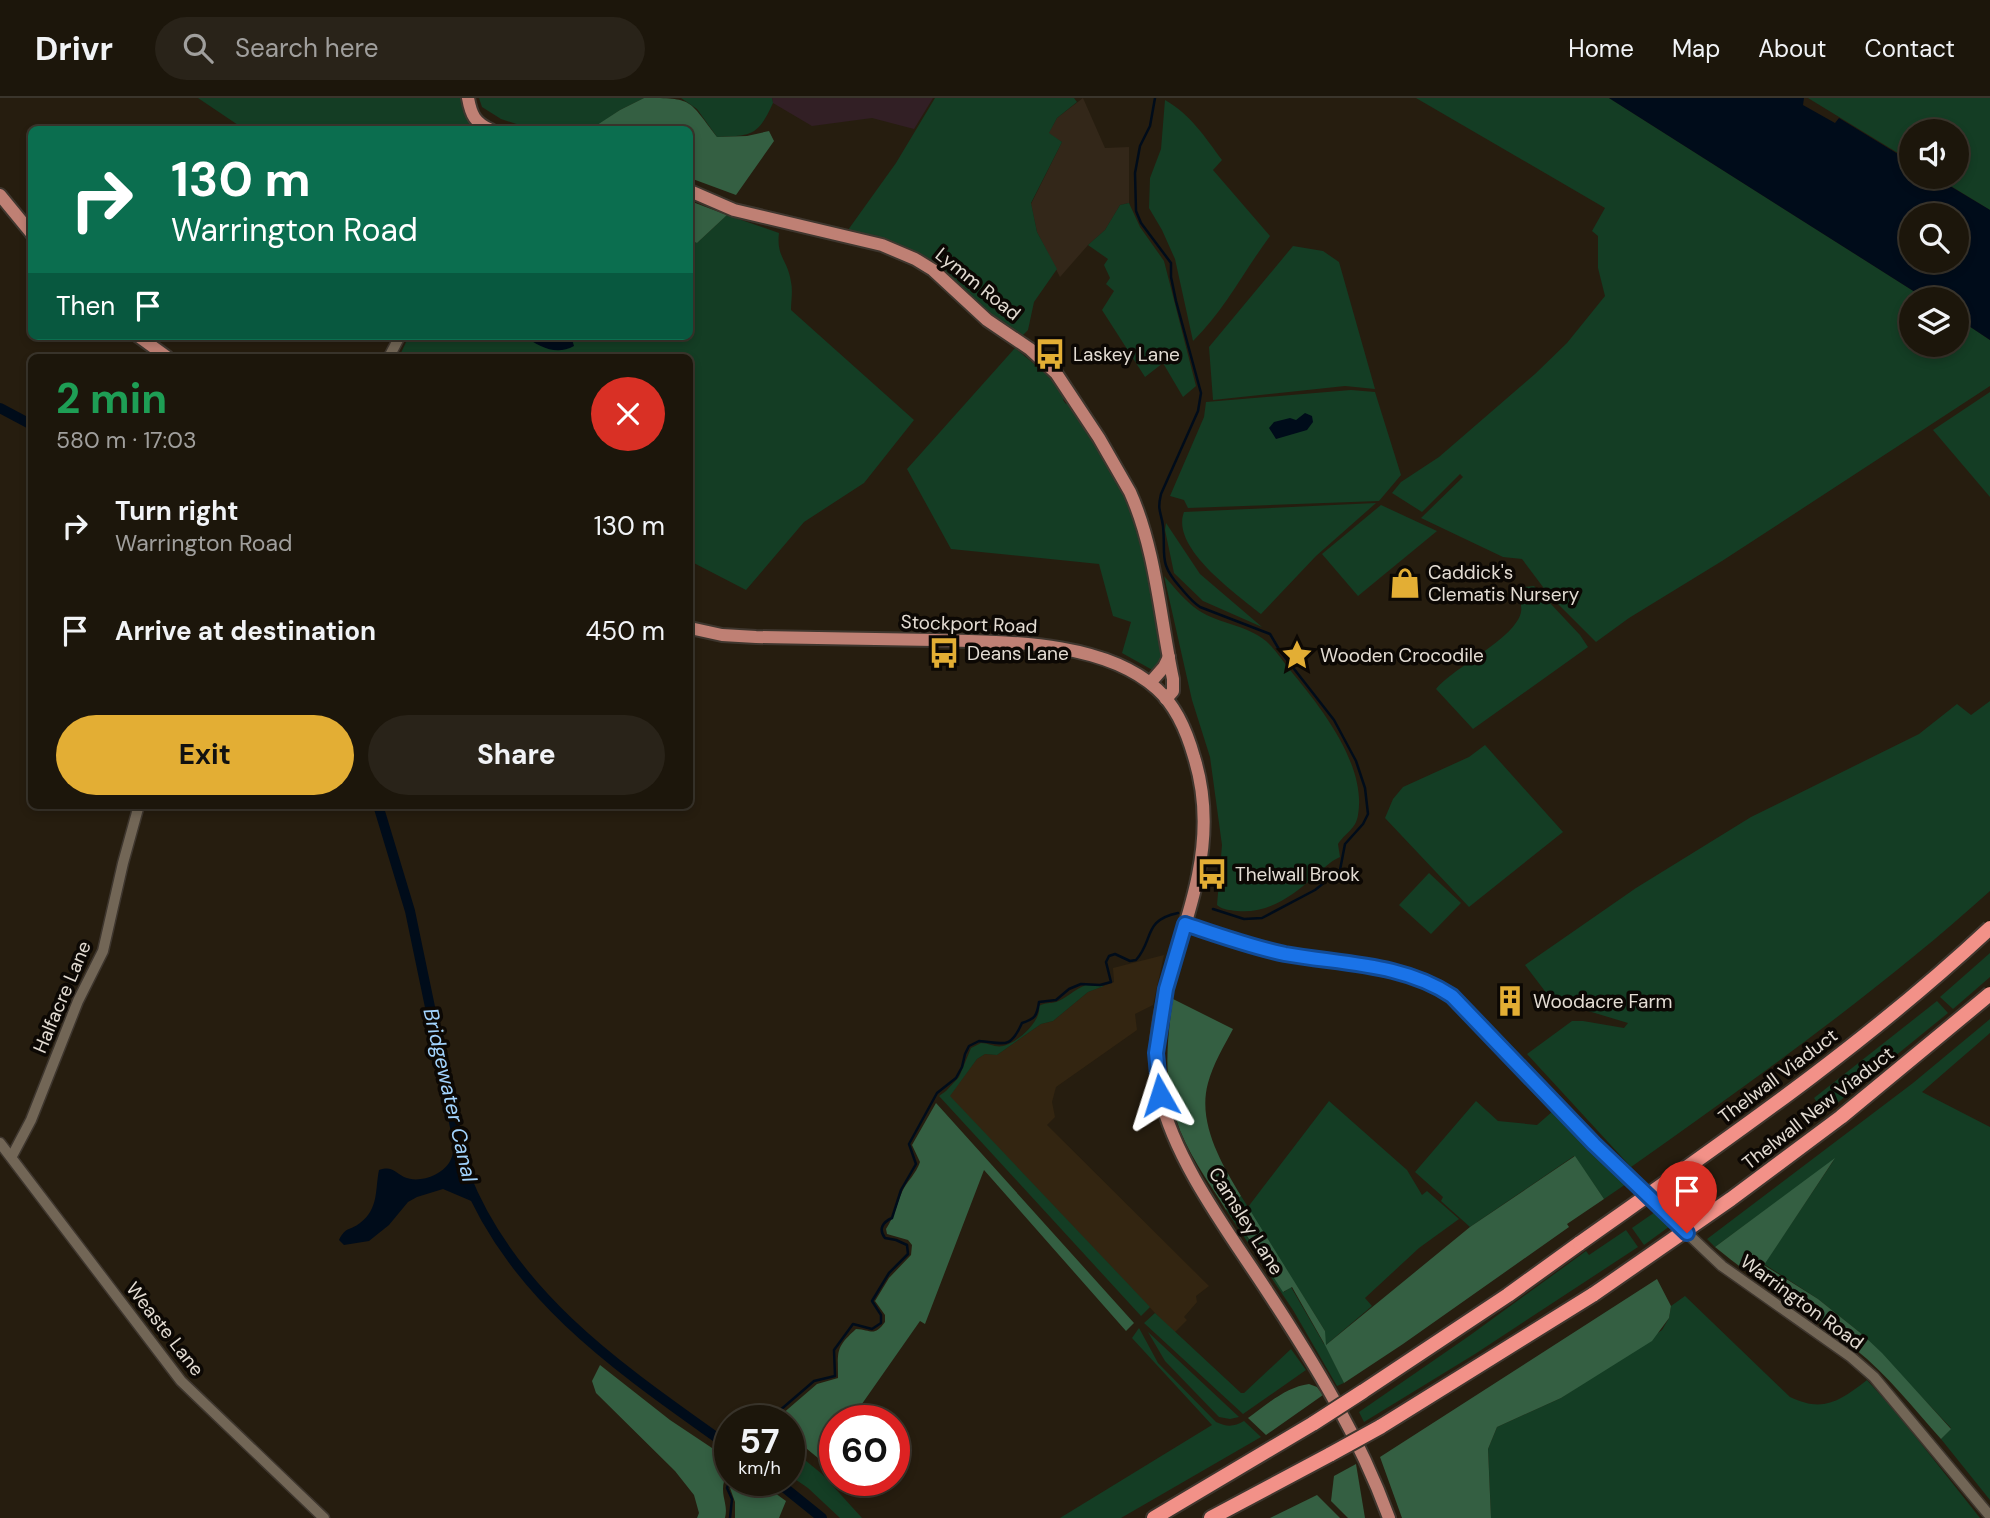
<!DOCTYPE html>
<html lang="en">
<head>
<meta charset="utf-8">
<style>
	:root { --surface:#1c160b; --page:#292319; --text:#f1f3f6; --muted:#a09f9d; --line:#3a352c; --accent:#e3ae34 }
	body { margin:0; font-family:"DM Sans",sans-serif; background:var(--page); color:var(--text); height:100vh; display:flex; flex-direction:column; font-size:26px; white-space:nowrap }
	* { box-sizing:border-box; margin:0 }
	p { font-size:23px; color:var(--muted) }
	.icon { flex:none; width:38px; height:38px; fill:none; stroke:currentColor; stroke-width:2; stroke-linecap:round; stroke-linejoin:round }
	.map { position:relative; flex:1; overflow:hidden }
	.panel { position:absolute; left:28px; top:256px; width:665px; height:455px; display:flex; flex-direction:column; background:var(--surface); border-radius:10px; box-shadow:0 4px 10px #0003,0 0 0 2px var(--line) }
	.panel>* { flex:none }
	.guide { position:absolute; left:28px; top:28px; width:665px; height:214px; border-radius:10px; box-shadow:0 4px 10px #0003,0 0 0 2px var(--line); background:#0b6e4f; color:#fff; overflow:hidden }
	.controls { position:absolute; left:1899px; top:21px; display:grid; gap:14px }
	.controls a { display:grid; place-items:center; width:70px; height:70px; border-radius:50%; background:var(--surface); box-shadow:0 4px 10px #0003,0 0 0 2px var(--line); font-size:35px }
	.speed { position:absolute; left:714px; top:1307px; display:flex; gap:14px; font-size:35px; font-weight:700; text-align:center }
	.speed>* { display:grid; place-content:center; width:91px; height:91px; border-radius:50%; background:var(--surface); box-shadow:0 4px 10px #0003,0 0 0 2px var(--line); line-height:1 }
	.speed small { font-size:18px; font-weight:400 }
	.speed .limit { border:10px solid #d22; background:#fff; color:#111 }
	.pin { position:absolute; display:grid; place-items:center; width:60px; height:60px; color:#fff; margin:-72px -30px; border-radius:50% 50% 50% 0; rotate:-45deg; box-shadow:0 0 7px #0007 }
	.pin .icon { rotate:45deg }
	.me { position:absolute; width:77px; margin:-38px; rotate:354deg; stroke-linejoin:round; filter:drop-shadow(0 0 5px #0008) }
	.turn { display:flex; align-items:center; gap:24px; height:147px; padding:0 28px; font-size:32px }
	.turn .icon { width:91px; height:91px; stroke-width:2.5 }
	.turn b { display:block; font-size:49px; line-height:60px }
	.then { display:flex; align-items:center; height:66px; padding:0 28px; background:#0003; gap:14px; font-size:26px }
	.round { display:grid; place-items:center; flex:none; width:74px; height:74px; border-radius:37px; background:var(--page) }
	.headline { display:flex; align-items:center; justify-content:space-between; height:119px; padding:0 28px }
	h1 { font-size:42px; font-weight:700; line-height:52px; color:#1e9e55 }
	.action { display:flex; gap:14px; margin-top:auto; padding:14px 28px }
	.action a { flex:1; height:80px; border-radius:42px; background:var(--accent); color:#111; font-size:28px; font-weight:700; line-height:80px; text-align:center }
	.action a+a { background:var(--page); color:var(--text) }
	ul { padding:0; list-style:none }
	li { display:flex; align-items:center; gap:21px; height:105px; padding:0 28px }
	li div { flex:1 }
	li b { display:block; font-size:26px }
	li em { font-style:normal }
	header { display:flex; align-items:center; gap:42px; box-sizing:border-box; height:98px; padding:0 35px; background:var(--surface); border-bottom:2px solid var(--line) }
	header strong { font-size:33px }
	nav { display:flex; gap:38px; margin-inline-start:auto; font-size:24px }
	.search { width:490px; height:63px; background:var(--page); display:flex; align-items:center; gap:18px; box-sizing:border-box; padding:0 24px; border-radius:38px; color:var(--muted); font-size:26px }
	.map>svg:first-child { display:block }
</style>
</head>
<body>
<header>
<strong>Drivr</strong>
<div class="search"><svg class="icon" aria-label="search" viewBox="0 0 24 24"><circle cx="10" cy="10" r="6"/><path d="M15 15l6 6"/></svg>Search here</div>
<nav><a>Home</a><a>Map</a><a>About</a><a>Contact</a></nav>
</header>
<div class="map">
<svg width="1990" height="1420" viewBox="0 0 1990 1420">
	<rect width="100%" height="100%" fill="#261d0f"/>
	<path fill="#332719" d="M1083,0L1105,50L1129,49V105L1120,107L1105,132L1088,147L1060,179L1037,134L1031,106L1062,44L1048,36L1057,20Z"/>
	<path fill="#332511" d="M1164,857L1153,907L1135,916L1137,932L1056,989L1052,1004L1055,1019L1047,1027L1209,1188L1196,1198L1197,1204L1184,1219L1187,1222L1174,1235L949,998L977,961L985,956L997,957L1041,926L1053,923L1088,894L1114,884L1113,870Z"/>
	<path fill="#321f25" d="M772,0H933L914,31L872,20L812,28L773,5Z"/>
	<g fill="#143d24" fill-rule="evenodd">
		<path d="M198,0H464L471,25L480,31H244Z"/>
		<path d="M479,0H644L620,12L591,32L532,31L501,21L482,9Z"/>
		<path d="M681,0H772L773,5C758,38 752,38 717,39L697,11Z"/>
		<path d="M935,0H1074L1077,4L1057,20L1049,35L1062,44L1031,105L1037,134L1057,171L1034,204L1028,232L1021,239L991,217L937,165L912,153L848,132L896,65Z"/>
		<path d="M1416,0H1609L1926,201H1911V247H1956L1957,220L1990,242V288L1722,463L1629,520L1596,544L1549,497L1522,461L1503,459L1421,420L1463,379L1460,376L1422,414L1392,395L1401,384L1439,359L1535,276L1567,245L1605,198L1598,170V138L1592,133L1605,110Z"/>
		<path d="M1808,0H1990V112L1936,79H1956V33H1911V63Z"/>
		<path d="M1165,2C1190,16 1205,39 1222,62L1213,72L1270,138C1244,173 1224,213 1193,243L1175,161L1162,132L1149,110L1150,80L1161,51Z"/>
		<path d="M1129,105L1140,129L1164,163L1196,288L1183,299L1163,265L1145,279L1102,212L1114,193L1106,186L1110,180L1104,167L1108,161L1088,147L1105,132L1120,107Z"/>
		<path d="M727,117L779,135C776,159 788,162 791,184C793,193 791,203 791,212L914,322L864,385L804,424L746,492L690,463V259H399L409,238H690V142L697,145Z"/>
		<path d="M1293,148L1323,153L1339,164L1375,291L1345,288L1213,302L1209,249Z"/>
		<path d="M1015,250L1051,280L1066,299L1063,302L1066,306L1069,304L1100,353L1132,412L1142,445L1165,562L1156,574L1122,555L1131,524L1113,518L1099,466L951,451L907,371Z"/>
		<path d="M1351,292L1375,294L1401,377L1379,403L1188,410L1184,402L1170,398L1204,319L1206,304Z"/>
		<path d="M1990,294V399L1933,332Z"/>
		<path d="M1376,405L1316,458L1261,516C1238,497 1170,450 1184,414Z"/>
		<path d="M1381,407L1437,433L1358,498L1322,456Z"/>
		<path d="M1166,425L1200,476L1262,529L1203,503L1174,475L1165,432Z"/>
		<path d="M1164,478C1175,490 1185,503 1198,512C1219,526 1247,527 1266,543C1275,551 1282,562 1290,572C1320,608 1367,667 1358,717C1356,731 1345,735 1338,746L1340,759C1329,764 1323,771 1314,779C1292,798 1268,816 1237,813C1229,812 1223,812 1217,807L1222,747L1210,659L1192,602Z"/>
		<path d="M1534,488L1580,537L1588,549L1473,631L1436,591C1454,569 1516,540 1521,514C1522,508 1520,503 1519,498L1524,489Z"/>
		<path d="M1990,603V793C1878,894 1755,981 1631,1069L1527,956L1572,923H1583L1624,930L1628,925L1575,909H1557L1525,867L1636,790L1751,719L1919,636L1957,606L1971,617Z"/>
		<path d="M1485,647L1563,734L1469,809L1385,720L1393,701L1403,689L1469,659Z"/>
		<path d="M1429,775L1461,805L1431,836L1399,807Z"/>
		<path d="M1990,855V879L1953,911L1940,899Z"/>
		<path d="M1086,887L1104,888L1088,894L1053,923L1041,926L997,957L985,956L977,961L950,998L1150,1209L1141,1218L939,998L946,993L959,979L971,950L981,945C988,945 996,950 1003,948C1017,945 1042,923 1039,908C1046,904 1049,906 1056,904C1064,902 1075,891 1086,887Z"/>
		<path d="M1937,903L1948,915L1825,1015L1814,1000Z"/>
		<path d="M1990,921V935L1922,994L1990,1029V1402L1941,1341L1951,1330L1863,1237L1818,1201L1764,1166L1834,1062L1715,1149L1707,1141L1913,985Z"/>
		<path d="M1329,1003L1407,1072L1422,1097L1427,1093L1459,1121L1419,1150L1365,1200L1372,1208L1326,1247L1344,1285L1337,1288L1293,1212L1226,1112L1241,1098L1248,1109ZM1248,1111L1325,1233L1324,1246L1291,1189L1284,1194L1240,1128L1248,1120Z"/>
		<path d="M1476,1003L1498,1023L1537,1027L1553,1013L1626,1086L1604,1101L1574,1058L1470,1129L1441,1103L1443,1099L1415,1074Z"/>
		<path d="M1655,1114L1670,1128L1644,1147L1632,1130Z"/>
		<path d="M1626,1132L1638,1149L1475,1256L1364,1324L1359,1314L1469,1238L1586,1153L1589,1157Z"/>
		<path d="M1685,1198L1790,1299C1823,1315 1840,1303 1867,1282L1896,1314L1980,1420H1491L1488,1351L1497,1329L1561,1300L1662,1232L1669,1220L1671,1208Z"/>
		<path d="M1155,1215L1241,1295H1244L1291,1251L1306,1272L1243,1316L1144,1225Z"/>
		<path d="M1139,1230L1158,1265L1216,1324C1227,1329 1234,1329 1244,1323L1261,1339L1121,1420H1060L1212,1327L1132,1240Z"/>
		<path d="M1148,1234L1239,1319L1230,1321L1219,1319L1165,1263Z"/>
		<path d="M789,1349L822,1376L862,1420H840L808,1390L789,1377Z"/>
	</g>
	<g fill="#345f42">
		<path d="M644,0C693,0 688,1 717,39L747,38L769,33L774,43L736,97L690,80V32L591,31L620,12Z"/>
		<path d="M690,103L727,117L697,145L690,142Z"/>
		<path d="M1173,901L1233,931C1224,948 1213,966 1208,985C1197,1025 1222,1066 1241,1098L1226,1112C1208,1083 1186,1053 1176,1021C1163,981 1167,941 1173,901Z"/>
		<path d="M936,1005L1134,1225L1126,1233L984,1072L925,1226L920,1223L850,1323H835V1348L824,1365L789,1336V1323H774L817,1286L838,1280C838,1253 835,1250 856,1231C872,1232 874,1239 885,1224V1217L875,1203L889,1180L911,1157L912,1147L908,1142L887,1136L886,1131C895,1117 896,1108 902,1094C907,1083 916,1076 920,1064L912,1047Z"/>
		<path d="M1575,1058L1604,1101L1567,1126L1569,1129L1403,1246L1344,1285L1325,1247L1292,1189L1283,1194L1240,1127L1248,1120V1109L1325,1233L1326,1247L1470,1129Z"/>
		<path d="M1835,1060L1764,1167L1818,1201L1863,1237L1882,1255L1951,1331L1941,1341C1913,1310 1888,1277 1855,1251C1809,1216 1760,1186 1715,1149Z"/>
		<path d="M1657,1181L1671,1208L1669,1220L1652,1243L1561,1300L1497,1329L1488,1351L1491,1420H1402L1380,1359Z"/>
		<path d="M600,1267L670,1322L730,1362C730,1373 723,1380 723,1391C723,1402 728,1409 725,1420H697L699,1415L694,1397L675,1373L596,1295L592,1283Z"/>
		<path d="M1309,1286L1317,1289L1323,1297L1266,1337L1248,1320C1266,1307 1286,1289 1309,1286Z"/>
		<path d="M1356,1366L1365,1420H1348L1331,1403L1334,1378Z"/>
		<path d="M735,1383H758L786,1403L779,1420H735V1404L730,1390Z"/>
		<path d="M1317,1397L1340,1420H1270Z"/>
	</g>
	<g fill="#000c1a" fill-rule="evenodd">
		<path d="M1609,0H1804L1803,7L1835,25L1839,20L1911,64V79H1935L1990,112V242L1957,220L1956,201H1926ZM1911,117H1956V163H1911Z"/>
		<path d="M524,238H571L574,248C556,258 540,249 524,238Z"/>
		<path d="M1305,315L1312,318L1313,324L1307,332L1276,341L1269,330L1274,324L1290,320L1296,322Z"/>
		<path d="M456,1043L465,1077L476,1105L443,1091L417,1099L408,1104L389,1127L369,1143L344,1147L339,1142C346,1128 350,1133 360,1125C379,1111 375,1091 379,1072C392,1068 393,1073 404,1079C419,1086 441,1077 449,1065C453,1059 454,1049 456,1043Z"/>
	</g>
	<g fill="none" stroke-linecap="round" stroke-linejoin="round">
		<g stroke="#000c1a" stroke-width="2.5">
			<path d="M1155,0L1150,28L1140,48L1135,75L1136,113L1141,125L1171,165V179L1176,203L1201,295L1198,313L1161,396C1157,413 1161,413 1163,428C1166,458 1158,464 1180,489C1187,497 1191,503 1200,509L1270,536L1280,553L1334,622L1356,663L1365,690L1368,716L1363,726L1345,746L1340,772L1315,792L1262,820L1244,821L1213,811"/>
			<path d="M771,1320L814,1283L835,1278L834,1252L853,1226L872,1231L881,1225V1217L872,1203L889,1175L908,1156L907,1147L896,1142L885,1140C878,1131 883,1124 892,1120L901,1092L916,1066L909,1046L937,995L956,980L962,969L965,956L969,948L979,943C1004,945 1010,952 1022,925C1035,921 1037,918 1039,904L1056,902L1069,891L1081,886L1100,887L1111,884L1106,864L1109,858L1115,856L1130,863L1136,862C1154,842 1143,822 1178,815"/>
			<path d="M730,1420L732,1401L727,1390L730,1382"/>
		</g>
		<g stroke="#000c1a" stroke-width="10">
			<path d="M0,310L32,327"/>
			<path d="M378,707L410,813L465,1077C514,1201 625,1274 730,1349"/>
			<path d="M775,1382L822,1420"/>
		</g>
		<defs>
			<g id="minor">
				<path d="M389,259L400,238"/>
				<path d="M1186,826C1218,837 1251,849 1285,856C1340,866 1403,865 1452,898L1594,1046L1707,1154L1722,1168L1851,1259L1874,1279L1990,1418"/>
				<path d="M0,1045L181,1283L324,1420"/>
				<path d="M12,1058L31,1022L78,903L103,853L123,765L139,707"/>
			</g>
			<g id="major">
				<path d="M468,0C471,17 475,25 491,32"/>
				<path d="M690,93L734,112L882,147L915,161L933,172L987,222L1030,251L1056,275L1099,340L1130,394C1156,452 1160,520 1173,581V593L1166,601"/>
				<path d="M0,97L32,136"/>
				<path d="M138,238L167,259"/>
				<path d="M690,530L722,537L756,539C816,540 875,541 935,542C1003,544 1103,542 1157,591C1177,609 1187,634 1194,659C1206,697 1206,738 1198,777C1184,849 1144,921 1160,997C1175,1064 1230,1136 1267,1193C1315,1266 1359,1338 1389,1420"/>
				<path d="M1150,585L1164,569L1169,559"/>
			</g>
			<g id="highway">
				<path d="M1362,1294L1508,1197L1580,1145"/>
				<path d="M1380,1329L1594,1196"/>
				<path d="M1154,1420L1314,1325"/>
				<path d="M1211,1420L1331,1356"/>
			</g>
		</defs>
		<use href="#minor" stroke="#3e362e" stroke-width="13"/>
		<use href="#major" stroke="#3e362e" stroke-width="16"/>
		<use href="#highway" stroke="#3e362e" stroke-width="18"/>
		<use href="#minor" stroke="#726656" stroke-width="10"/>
		<use href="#major" stroke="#bf8074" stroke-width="12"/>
		<use href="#highway" stroke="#f29188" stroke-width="14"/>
		<defs>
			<g id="highway-bridge">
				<path d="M1580,1145C1720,1046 1864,948 1990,830"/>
				<path d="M1594,1196L1731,1101L1841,1019L1990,896"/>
				<path d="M1314,1325L1362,1294"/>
				<path d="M1331,1356L1380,1329"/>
			</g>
		</defs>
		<use href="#highway-bridge" stroke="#3e362e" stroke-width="18" stroke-linecap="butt"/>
		<use href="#highway-bridge" stroke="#f29188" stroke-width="14"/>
	</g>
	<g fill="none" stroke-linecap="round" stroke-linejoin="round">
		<defs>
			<path id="route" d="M1160,997L1156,955L1166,891L1185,826C1218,837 1251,849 1285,856C1340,866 1403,865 1452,898L1594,1046L1687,1135"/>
		</defs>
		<use href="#route" stroke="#114b97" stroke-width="18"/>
		<use href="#route" stroke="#1a73e8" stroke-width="12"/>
	</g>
	<defs>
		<symbol id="bus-bare" viewBox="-9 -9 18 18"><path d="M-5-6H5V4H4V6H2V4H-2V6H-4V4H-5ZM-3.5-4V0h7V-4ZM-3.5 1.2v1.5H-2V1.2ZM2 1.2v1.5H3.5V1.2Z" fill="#e3ae34" stroke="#0c0804" stroke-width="2.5" paint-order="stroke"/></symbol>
		<symbol id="shop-bare" viewBox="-9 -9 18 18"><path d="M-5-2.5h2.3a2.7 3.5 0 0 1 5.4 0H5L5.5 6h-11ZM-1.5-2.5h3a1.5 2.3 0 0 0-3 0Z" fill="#e3ae34" stroke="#0c0804" stroke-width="2.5" paint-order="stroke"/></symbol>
		<symbol id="sight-bare" viewBox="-9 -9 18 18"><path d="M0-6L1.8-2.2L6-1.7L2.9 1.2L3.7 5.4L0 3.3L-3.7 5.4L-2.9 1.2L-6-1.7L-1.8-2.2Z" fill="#e3ae34" stroke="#0c0804" stroke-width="2.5" paint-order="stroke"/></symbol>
		<symbol id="building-bare" viewBox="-9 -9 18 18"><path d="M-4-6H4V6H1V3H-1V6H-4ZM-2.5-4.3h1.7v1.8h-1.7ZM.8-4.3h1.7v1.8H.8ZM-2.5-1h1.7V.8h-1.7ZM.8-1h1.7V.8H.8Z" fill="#e3ae34" stroke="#0c0804" stroke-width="2.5" paint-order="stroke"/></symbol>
	</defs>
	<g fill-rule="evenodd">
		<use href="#bus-bare" x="1028" y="234" width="44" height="44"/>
		<use href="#shop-bare" x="1383" y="463" width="44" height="44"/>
		<use href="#bus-bare" x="922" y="533" width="44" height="44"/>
		<use href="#sight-bare" x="1275" y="535" width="44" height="44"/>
		<use href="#bus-bare" x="1190" y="754" width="44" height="44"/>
		<use href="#building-bare" x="1488" y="881" width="44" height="44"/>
	</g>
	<g text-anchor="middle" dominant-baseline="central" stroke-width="7" stroke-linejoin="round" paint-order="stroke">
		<g font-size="19" fill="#e3dcd3" stroke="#0c0804">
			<text transform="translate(978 186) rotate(39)">Lymm Road</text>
			<text transform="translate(969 526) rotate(2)">Stockport Road</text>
			<text transform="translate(62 899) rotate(-67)">Halfacre Lane</text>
			<text transform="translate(1778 978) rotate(-37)">Thelwall Viaduct</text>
			<text transform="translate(1818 1010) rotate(-38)">Thelwall New Viaduct</text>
			<text transform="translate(1246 1123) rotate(58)">Camsley Lane</text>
			<text transform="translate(1802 1204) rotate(36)">Warrington Road</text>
			<text transform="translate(165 1231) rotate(52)">Weaste Lane</text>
		</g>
		<g font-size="19" fill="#e3dcd3" stroke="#0c0804" text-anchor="start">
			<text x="1073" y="256">Laskey Lane</text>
			<text x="1428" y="474">Caddick's<tspan x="1428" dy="22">Clematis Nursery</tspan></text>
			<text x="967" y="555">Deans Lane</text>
			<text x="1320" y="557">Wooden Crocodile</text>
			<text x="1235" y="776">Thelwall Brook</text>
			<text x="1533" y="903">Woodacre Farm</text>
		</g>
		<g font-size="21" font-style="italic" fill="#a2d3fd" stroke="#0c0804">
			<text transform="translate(450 997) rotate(77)">Bridgewater Canal</text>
		</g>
	</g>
</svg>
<div class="controls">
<a><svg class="icon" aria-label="sound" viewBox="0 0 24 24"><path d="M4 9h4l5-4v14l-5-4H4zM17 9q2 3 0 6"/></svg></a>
<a><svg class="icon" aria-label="search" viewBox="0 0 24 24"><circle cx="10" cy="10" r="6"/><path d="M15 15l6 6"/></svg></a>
<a><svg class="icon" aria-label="layers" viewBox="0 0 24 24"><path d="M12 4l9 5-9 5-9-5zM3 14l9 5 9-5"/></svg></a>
</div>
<div class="speed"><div>57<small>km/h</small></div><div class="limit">60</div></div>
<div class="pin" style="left:1687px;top:1135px;background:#d93025"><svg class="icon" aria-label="arrive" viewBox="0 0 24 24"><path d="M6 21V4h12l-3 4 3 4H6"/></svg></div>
<svg class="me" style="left:1160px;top:997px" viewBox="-20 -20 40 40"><path d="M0-17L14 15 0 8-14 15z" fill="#1a73e8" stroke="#fff" stroke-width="4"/></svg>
<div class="guide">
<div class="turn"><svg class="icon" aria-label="right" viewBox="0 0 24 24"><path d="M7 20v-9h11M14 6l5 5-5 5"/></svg><div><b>130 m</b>Warrington Road</div></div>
<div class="then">Then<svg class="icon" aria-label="arrive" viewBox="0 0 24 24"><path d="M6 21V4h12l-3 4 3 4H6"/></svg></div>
</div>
<section class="panel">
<div class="headline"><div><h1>2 min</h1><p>580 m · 17:03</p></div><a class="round" style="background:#d93025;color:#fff"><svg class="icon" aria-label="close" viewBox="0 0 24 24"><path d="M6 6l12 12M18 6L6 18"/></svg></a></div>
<ul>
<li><svg class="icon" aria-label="right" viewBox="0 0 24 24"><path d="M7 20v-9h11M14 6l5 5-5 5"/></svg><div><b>Turn right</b><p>Warrington Road</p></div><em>130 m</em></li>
<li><svg class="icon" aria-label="arrive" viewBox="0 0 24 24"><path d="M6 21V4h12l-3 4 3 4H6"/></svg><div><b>Arrive at destination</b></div><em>450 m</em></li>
</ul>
<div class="action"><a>Exit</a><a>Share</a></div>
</section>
</div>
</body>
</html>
